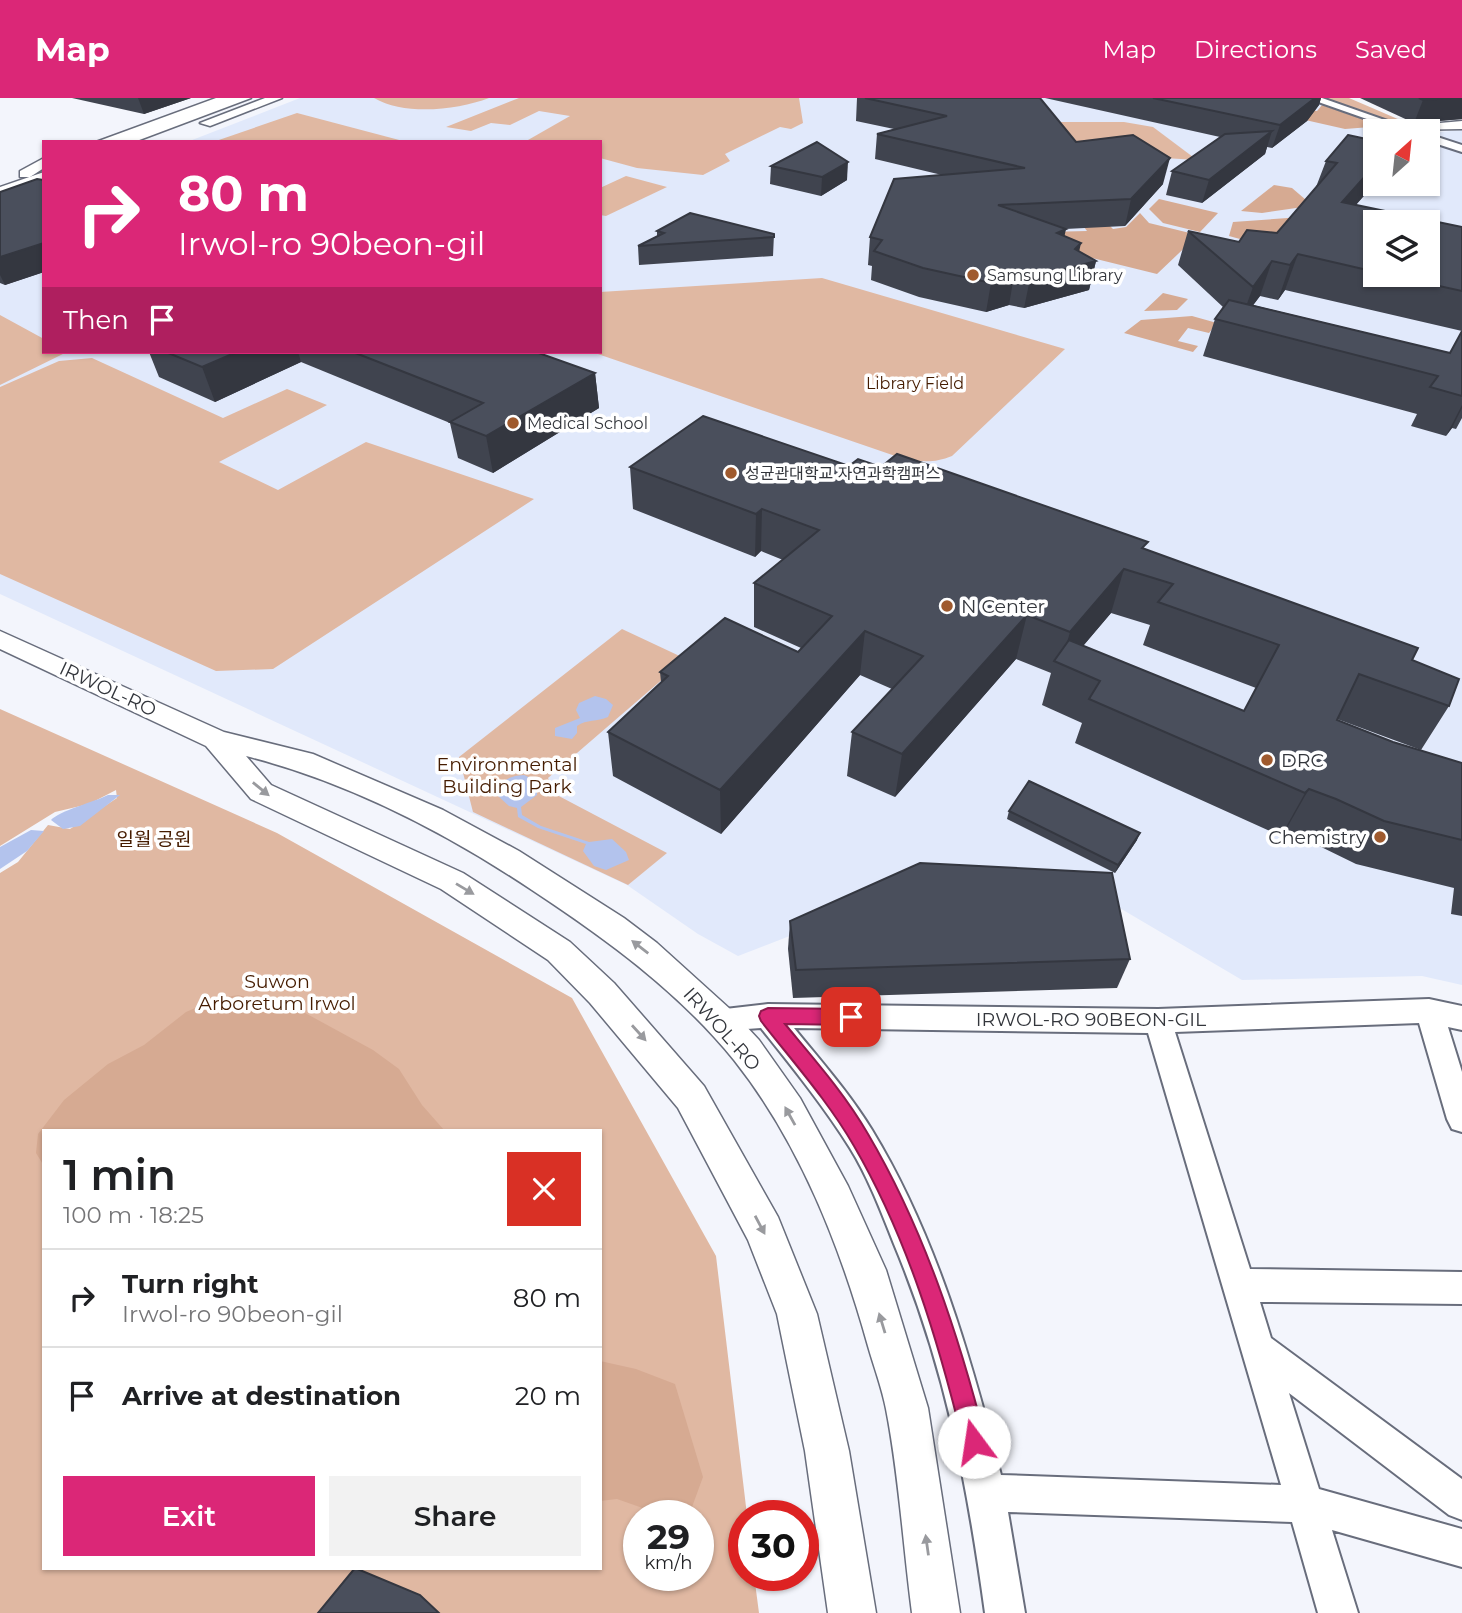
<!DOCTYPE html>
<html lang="en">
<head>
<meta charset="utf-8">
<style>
	:root { --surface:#fff; --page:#f2f2f2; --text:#202124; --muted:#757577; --line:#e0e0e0; --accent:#db2777 }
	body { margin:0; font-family:Montserrat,"Noto Sans KR",sans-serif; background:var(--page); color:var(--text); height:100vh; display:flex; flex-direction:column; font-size:26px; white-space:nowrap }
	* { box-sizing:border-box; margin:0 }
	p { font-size:23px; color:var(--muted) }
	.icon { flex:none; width:38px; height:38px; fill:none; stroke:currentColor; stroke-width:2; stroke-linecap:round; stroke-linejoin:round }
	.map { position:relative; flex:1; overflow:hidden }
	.drawer { position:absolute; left:42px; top:1031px; width:560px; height:441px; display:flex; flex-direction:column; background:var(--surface); border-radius:0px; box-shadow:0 2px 5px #0004 }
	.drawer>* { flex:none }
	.guide { position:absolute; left:42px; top:42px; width:560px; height:214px; border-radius:0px; box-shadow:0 2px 5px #0004; background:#db2777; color:#fff; overflow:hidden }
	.needle { width:46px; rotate:27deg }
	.controls { position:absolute; left:1363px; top:21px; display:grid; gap:14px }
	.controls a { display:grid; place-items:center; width:77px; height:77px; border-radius:0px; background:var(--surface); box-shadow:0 2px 5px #0004; font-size:35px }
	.speed { position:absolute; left:623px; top:1402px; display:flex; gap:14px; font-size:35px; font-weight:700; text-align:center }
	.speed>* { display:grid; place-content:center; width:91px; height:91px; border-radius:50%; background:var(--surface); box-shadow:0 2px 5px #0004; line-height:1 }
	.speed small { font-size:18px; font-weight:400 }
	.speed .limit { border:10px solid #d22; background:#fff; color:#111 }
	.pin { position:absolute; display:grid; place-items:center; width:60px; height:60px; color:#fff; margin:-30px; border-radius:14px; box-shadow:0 4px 10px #0006 }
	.me { position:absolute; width:77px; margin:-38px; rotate:346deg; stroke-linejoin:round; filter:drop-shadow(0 0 5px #0008) }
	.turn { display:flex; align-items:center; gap:24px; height:147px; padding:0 21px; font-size:32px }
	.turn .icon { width:91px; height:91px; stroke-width:2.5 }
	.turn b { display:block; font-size:49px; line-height:60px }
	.then { display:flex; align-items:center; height:66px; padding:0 21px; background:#0003; gap:14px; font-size:26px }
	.round { display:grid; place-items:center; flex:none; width:74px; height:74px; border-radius:0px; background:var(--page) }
	.head { display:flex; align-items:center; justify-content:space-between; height:119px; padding:0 21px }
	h1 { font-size:42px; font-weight:600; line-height:52px }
	.button { display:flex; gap:14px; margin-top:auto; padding:14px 21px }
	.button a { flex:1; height:80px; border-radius:0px; background:var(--accent); color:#fff; font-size:28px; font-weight:600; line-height:80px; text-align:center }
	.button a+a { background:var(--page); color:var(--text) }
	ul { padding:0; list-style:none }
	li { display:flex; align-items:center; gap:21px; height:98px; padding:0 21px; border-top:2px solid var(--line) }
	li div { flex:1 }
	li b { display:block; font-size:26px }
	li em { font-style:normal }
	header { display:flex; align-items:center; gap:42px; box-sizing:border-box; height:98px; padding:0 35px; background:var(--accent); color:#fff }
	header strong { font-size:33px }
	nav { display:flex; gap:38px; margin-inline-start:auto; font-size:24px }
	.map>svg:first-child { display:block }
</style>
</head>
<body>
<header>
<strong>Map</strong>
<nav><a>Map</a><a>Directions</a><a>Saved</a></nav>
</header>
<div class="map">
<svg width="1462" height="1515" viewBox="0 0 1462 1515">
	<rect width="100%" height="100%" fill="#f3f5fc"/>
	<path fill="#e1e9fb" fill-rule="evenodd" d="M300,0H1304L1401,33H1376V86H1428V35L1462,32V887L1422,878L1242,882L1101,799L911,791L738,858L698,836L627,787L0,496V115L44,99V254H600V44H187ZM1376,124H1428V177H1376Z"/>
	<g fill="#e0b8a2" fill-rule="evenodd">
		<path d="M374,0H489C457,12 405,18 374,0Z"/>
		<path d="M519,0H799L803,25L791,31L780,29L725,56L730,63L703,77L637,70L600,60V44H469L528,42L570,18L539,13L510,27L491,25L471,33L446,29Z"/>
		<path d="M1323,0H1349L1407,25L1399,26Z"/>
		<path d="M297,15L403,43L213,44Z"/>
		<path d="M1056,24H1124L1153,29L1197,62L1083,55Z"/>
		<path d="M626,78L667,89L606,118L600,117V90Z"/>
		<path d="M822,180L1065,251L952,358C935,365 923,364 904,361L592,254H600V194Z"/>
		<path d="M0,217L44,241V254H67L0,287Z"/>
		<path d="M92,260L223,320L287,291L327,307L219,364L278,392L366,344L534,401L273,571L216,573L0,476V289L59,263Z"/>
		<path d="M622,531L686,561L548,680L555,696L667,755L628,787L473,714L459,659Z"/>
		<path d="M0,611L277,735L572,900L716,1158L747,1417L744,1418V1477H754L759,1515H0V775L18,764L48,727L70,731L117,700L116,692L89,706L55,714L0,748ZM44,1032H600V1470H44ZM639,1418H698V1477H639Z"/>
	</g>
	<g fill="#d6aa92">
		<path d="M1246,1L1317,13L1322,7L1383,28L1345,31L1239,7Z"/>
		<path d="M1274,87L1292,90L1306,102L1303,109L1262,115L1241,113Z"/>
		<path d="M1159,101L1218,115L1200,134L1163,125L1149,111Z"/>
		<path d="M1140,115L1149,125L1198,137L1157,176L1003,138L1006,135L1087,133L1084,129L1109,127L1113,131L1126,129Z"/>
		<path d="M1302,119L1273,150L1229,138L1233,124Z"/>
		<path d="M1163,195L1188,201L1177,212L1144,213Z"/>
		<path d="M1192,218L1217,225L1209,235L1188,230L1178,243L1198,248L1193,254L1124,235L1141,222Z"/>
		<path d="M238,897L296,910L373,952L399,971L422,1007L444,1032H44V1068L36,1055L38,1036L64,1002L108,966L144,947L186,914L216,901Z"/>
		<path d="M600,1263L636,1271L675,1286L703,1379L692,1409L651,1413L617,1401L600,1403Z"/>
	</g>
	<g fill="#b3c3ed">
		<path d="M595,598L606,601L613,607L608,619C597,624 587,621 577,628V635L572,641L555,638V630L580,620L576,612L579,605Z"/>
		<path d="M524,677L537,683V697L521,709L522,717L541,728L589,744L612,741L626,754L629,762L606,772L594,768L583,753L586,746L538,730L518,719L517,710L509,708L498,698C499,682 509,678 524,677Z"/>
		<path d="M108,697H120L80,728L63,731L51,722C59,713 94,704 108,697Z"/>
		<path d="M31,732L44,733L27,753L0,771V749Z"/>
	</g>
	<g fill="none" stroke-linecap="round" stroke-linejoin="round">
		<defs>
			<g id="minor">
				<path d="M1307,0H1322L1416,33H1401Z"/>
				<path d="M1428,36L1462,47V54L1428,43Z"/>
				<path d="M1429,901L1462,908V932L1448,929L1462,974V1034L1452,1031L1447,1021L1419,925L1175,934L1250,1171L1462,1174V1206L1260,1204L1271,1240L1462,1381V1422L1449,1417L1289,1295L1319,1391L1462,1431V1469L1332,1432L1358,1515H1318L1292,1424L1008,1414L1025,1515H985C967,1384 945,1268 894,1146C881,1113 868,1079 850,1050C823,1007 792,969 761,930L718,933L708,929L704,921L708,913L768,906L1158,911ZM794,930L1148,935L1281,1387L1001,1377C971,1260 936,1137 872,1032C850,996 821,963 794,930Z"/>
			</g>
			<g id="tertiary">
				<path d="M216,0H234L115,44H96Z"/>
				<path d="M265,0H282L210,28L200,25Z"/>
				<path d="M1462,23V31L1401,32L1407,28Z"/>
				<path d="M44,60V70L30,79H20V73Z"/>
				<path d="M0,533L224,634L313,656L443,712L519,753L624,820L657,845L730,911L759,942L800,1000L848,1088L886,1172L928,1310L960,1515H912C903,1447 899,1377 886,1311C882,1290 874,1269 868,1248C840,1148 800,1045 734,962C678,893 606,841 532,792C445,734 348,684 246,658L271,687L463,775L570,844L614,885L704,988L778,1119L817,1216L849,1353L876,1515H828L805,1353L777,1216L748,1142L678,1010L590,905L548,862L441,791L251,701L206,648L0,551Z"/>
			</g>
			<g id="secondary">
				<path d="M230,0H251L134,44H112Z"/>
				<path d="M44,74V85L0,100V89Z"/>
			</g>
		</defs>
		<use href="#minor" stroke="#686d7c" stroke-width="4"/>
		<use href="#tertiary" stroke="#686d7c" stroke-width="3"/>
		<use href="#secondary" stroke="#686d7c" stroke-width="3"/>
		<use href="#minor" fill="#fff" fill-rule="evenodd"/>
		<use href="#tertiary" fill="#fff" fill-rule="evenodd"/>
		<use href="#secondary" fill="#fff" fill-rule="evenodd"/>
	</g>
	<g fill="#40444f" fill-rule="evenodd">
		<path d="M72,0H191L144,16Z"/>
		<path d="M857,0H1040L1076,44L1163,86L1125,128L1065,131L1064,138L1079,154L1096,163L1089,192L1024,210L1009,207L986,214L919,199L871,182L872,168L868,167L870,139L942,77L875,61L877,36L894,31L856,23Z"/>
		<path d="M1045,0H1321L1319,7L1307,23L1272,50L1267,49L1265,56L1202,105L1166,97L1172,73L1220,39Z"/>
		<path d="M1360,0H1462V21L1414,25Z"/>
		<path d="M1376,43V84L1356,107L1462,129V320L1456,331L1452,330L1446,338L1411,328L1417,316L1203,258L1215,221L1223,209L1178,167L1188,133L1239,144L1277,135L1316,89L1326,63ZM1376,124L1428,177H1376ZM1285,192L1462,233L1450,255L1253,207L1260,198L1278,202Z"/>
		<path d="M771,68L847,82L821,98L770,86Z"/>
		<path d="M44,82V174L5,187L0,185V94Z"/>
		<path d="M657,133L774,136L773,158L639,167L638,148L657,138Z"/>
		<path d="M149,254H536L595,275L599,310L493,375L458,360L450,325L301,264L215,304L159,279Z"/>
		<path d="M849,368L881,369L1145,451L1412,562L1449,608L1421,652L1337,621V622L1393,644L1462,665V818L1451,816L1454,790L1356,766L1311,744L1284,735L1281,738L1075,645L1082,625L1042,607L1051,575L1016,561L895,699L847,678L852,634L892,591L860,577L721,736L613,678L608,634L661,584L660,574L798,554L801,550L754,529V485L783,462L761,453L755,459L633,411L630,369ZM1111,515L1150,527L1143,547L1256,590L1244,613L1083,548Z"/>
		<path d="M1009,713L1137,742L1115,775L1007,721Z"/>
		<path d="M790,823L1130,861L1117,890L793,900L788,851Z"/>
	</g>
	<g fill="#343740">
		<path d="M138,0H191L144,16Z"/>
		<path d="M1315,0H1321L1319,7L1307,23L1272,50L1280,27Z"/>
		<path d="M1451,0H1462V21L1414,25L1423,2Z"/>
		<path d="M1272,33L1265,56L1202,105L1209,82Z"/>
		<path d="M1170,60L1163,86L1125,128L1131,101Z"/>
		<path d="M848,64L847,82L821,98L822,79Z"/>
		<path d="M1376,66V84L1329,137L1342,104Z"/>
		<path d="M1066,131L1060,159L1057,135Z"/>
		<path d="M44,145V174L5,187L0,177V159Z"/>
		<path d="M1081,145L1076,168L1096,163L1089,192L1024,210L1030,181L1075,151Z"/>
		<path d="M1298,156L1285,192L1278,202L1290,167Z"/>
		<path d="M1272,163L1260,198L1240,225L1253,189Z"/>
		<path d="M1014,178L1009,207L986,214L991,185Z"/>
		<path d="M237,254H298L301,264L215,304L202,269Z"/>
		<path d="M595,275L599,310L493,375L486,338Z"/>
		<path d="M1462,307V310L1452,330L1446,338Z"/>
		<path d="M762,411L761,453L755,459L756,416Z"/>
		<path d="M1124,471L1111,515L1066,568L1061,566L1070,534Z"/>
		<path d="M1027,517L1016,561L895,699L902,656Z"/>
		<path d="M865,533L860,577L721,736L720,692Z"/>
		<path d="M1309,691L1284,735L1281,738L1305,695Z"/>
		<path d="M1140,735L1137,742L1115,775L1118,767Z"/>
	</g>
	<g fill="#4a4f5c" stroke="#343740" stroke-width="2">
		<path d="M865,0H1040L1076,44L1133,37L1170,60L1131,101L998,107L1066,131L1057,135L1081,145L1075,151L1096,163L1030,181L1014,178L991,185L923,170L874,153L882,142L870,139L894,81L1025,70L877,36L947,18Z"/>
		<path d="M1153,0H1315L1280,27Z"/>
		<path d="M1419,0H1451L1423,2Z"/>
		<path d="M1272,33L1209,82L1172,73L1225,36Z"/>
		<path d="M1348,37L1376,43V66L1342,104L1462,129V193L1389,177H1428V124H1376V174L1298,156L1290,167L1272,163L1253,189L1188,133L1239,144L1247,132L1277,135L1337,65L1326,63Z"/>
		<path d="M817,44L848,64L822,79L771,68Z"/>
		<path d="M37,81L44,82V145L0,159V94Z"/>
		<path d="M690,115L774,136V139L638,148L664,135L657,133Z"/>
		<path d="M1229,202L1450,255L1462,233V298L1430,289L1438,278L1215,221Z"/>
		<path d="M166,254H237L202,269Z"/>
		<path d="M353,254H536L595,275L486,338L450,324L483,305Z"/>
		<path d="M703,318L849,368L858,361L881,369L897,356L1148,444L1142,450L1418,550L1412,562L1459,581L1449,608L1359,576L1337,622L1393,644L1462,665V742L1384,723L1336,701L1309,691L1305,695L1089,601L1100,583L1054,563L1069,542L1244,613L1279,547L1158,504L1173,486L1124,471L1070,534L1027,517L902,656L852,634L923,558L865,533L720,692L608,634L668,578L660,574L725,520L798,554L832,518L754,485L819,432L762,411L756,416L630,369Z"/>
		<path d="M1029,683L1140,735L1118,767L1009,713Z"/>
		<path d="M920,765L1112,775L1130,861L796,872L790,823Z"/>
		<path d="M355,1470L420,1497L439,1515H318Z"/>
	</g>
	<defs><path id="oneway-solid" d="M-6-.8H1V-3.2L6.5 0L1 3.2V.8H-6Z" transform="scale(1.75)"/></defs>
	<g fill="#999a9e">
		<use href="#oneway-solid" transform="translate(261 691) rotate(39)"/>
		<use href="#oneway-solid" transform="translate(465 791) rotate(31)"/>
		<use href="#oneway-solid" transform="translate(640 849) rotate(-142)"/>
		<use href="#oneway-solid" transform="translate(639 935) rotate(48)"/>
		<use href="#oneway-solid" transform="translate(790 1018) rotate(-119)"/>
		<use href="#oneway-solid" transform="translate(760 1127) rotate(62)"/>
		<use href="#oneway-solid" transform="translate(882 1225) rotate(-107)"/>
		<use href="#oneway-solid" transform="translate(927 1447) rotate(-98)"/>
	</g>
	<path fill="#db2777" stroke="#8e194d" stroke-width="2" d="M768,910L851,911L860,919L851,927L785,926C814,961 845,996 868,1036C924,1131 959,1238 986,1344L982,1352L974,1355L966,1352L963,1344C938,1242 907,1139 854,1048C828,1003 793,964 761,923L759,918L761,913Z"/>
	<g fill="#9f5a2e" stroke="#fff" stroke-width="2.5">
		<circle cx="973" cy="177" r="7"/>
		<circle cx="513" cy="325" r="7"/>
		<circle cx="731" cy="375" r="7"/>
		<circle cx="947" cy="508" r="7"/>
		<circle cx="1267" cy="662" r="7"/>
		<circle cx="1380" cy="739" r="7"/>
	</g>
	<g text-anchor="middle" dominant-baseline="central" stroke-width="7" stroke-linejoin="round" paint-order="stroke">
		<g font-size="16" fill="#33363c" stroke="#fff" text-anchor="start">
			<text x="987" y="177">Samsung Library</text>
			<text x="527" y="325">Medical School</text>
			<text x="745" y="375">성균관대학교 자연과학캠퍼스</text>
		</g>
		<g font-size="16" fill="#451c00" stroke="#fff">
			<text x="915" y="285">Library Field</text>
		</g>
		<g font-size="19" fill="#33363c" stroke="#fff" text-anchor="start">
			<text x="961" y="508">N Center</text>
			<text x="1281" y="662">DRC</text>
			<text x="1366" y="739" text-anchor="end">Chemistry</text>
		</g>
		<g font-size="19" fill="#33363c" stroke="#fff">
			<text transform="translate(108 591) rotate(25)">IRWOL-RO</text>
			<text x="1091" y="921">IRWOL-RO 90BEON-GIL</text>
			<text transform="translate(722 931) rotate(48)">IRWOL-RO</text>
		</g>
		<g font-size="19" fill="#451c00" stroke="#fff">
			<text x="507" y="666">Environmental<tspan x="507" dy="22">Building Park</tspan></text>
			<text x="154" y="741">일월 공원</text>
			<text x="277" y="883">Suwon<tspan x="277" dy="22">Arboretum Irwol</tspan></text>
		</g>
	</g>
</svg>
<div class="controls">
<a><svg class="needle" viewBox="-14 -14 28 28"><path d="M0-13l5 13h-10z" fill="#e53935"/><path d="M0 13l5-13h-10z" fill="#757577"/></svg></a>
<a><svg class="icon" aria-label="layers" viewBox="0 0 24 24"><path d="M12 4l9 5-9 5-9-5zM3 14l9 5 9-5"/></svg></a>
</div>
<div class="speed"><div>29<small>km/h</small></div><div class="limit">30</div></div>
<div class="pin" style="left:851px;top:919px;background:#d93025"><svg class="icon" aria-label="arrive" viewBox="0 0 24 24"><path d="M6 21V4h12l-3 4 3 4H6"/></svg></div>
<svg class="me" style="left:974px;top:1344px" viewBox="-20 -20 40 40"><circle r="19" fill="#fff"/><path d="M0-13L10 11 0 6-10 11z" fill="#db2777"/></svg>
<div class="guide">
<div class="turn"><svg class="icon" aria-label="right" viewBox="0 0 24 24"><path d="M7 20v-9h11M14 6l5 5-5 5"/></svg><div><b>80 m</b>Irwol-ro 90beon-gil</div></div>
<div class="then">Then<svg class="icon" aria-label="arrive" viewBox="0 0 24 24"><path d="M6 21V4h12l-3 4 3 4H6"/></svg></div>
</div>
<section class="drawer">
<div class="head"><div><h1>1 min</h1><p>100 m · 18:25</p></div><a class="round" style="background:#d93025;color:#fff"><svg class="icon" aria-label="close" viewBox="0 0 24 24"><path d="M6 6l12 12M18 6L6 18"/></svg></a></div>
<ul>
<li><svg class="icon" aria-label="right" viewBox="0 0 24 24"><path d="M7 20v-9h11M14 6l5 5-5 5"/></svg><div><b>Turn right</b><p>Irwol-ro 90beon-gil</p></div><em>80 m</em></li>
<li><svg class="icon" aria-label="arrive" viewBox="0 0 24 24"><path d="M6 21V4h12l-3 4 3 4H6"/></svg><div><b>Arrive at destination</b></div><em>20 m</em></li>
</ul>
<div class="button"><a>Exit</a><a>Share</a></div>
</section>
</div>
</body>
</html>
